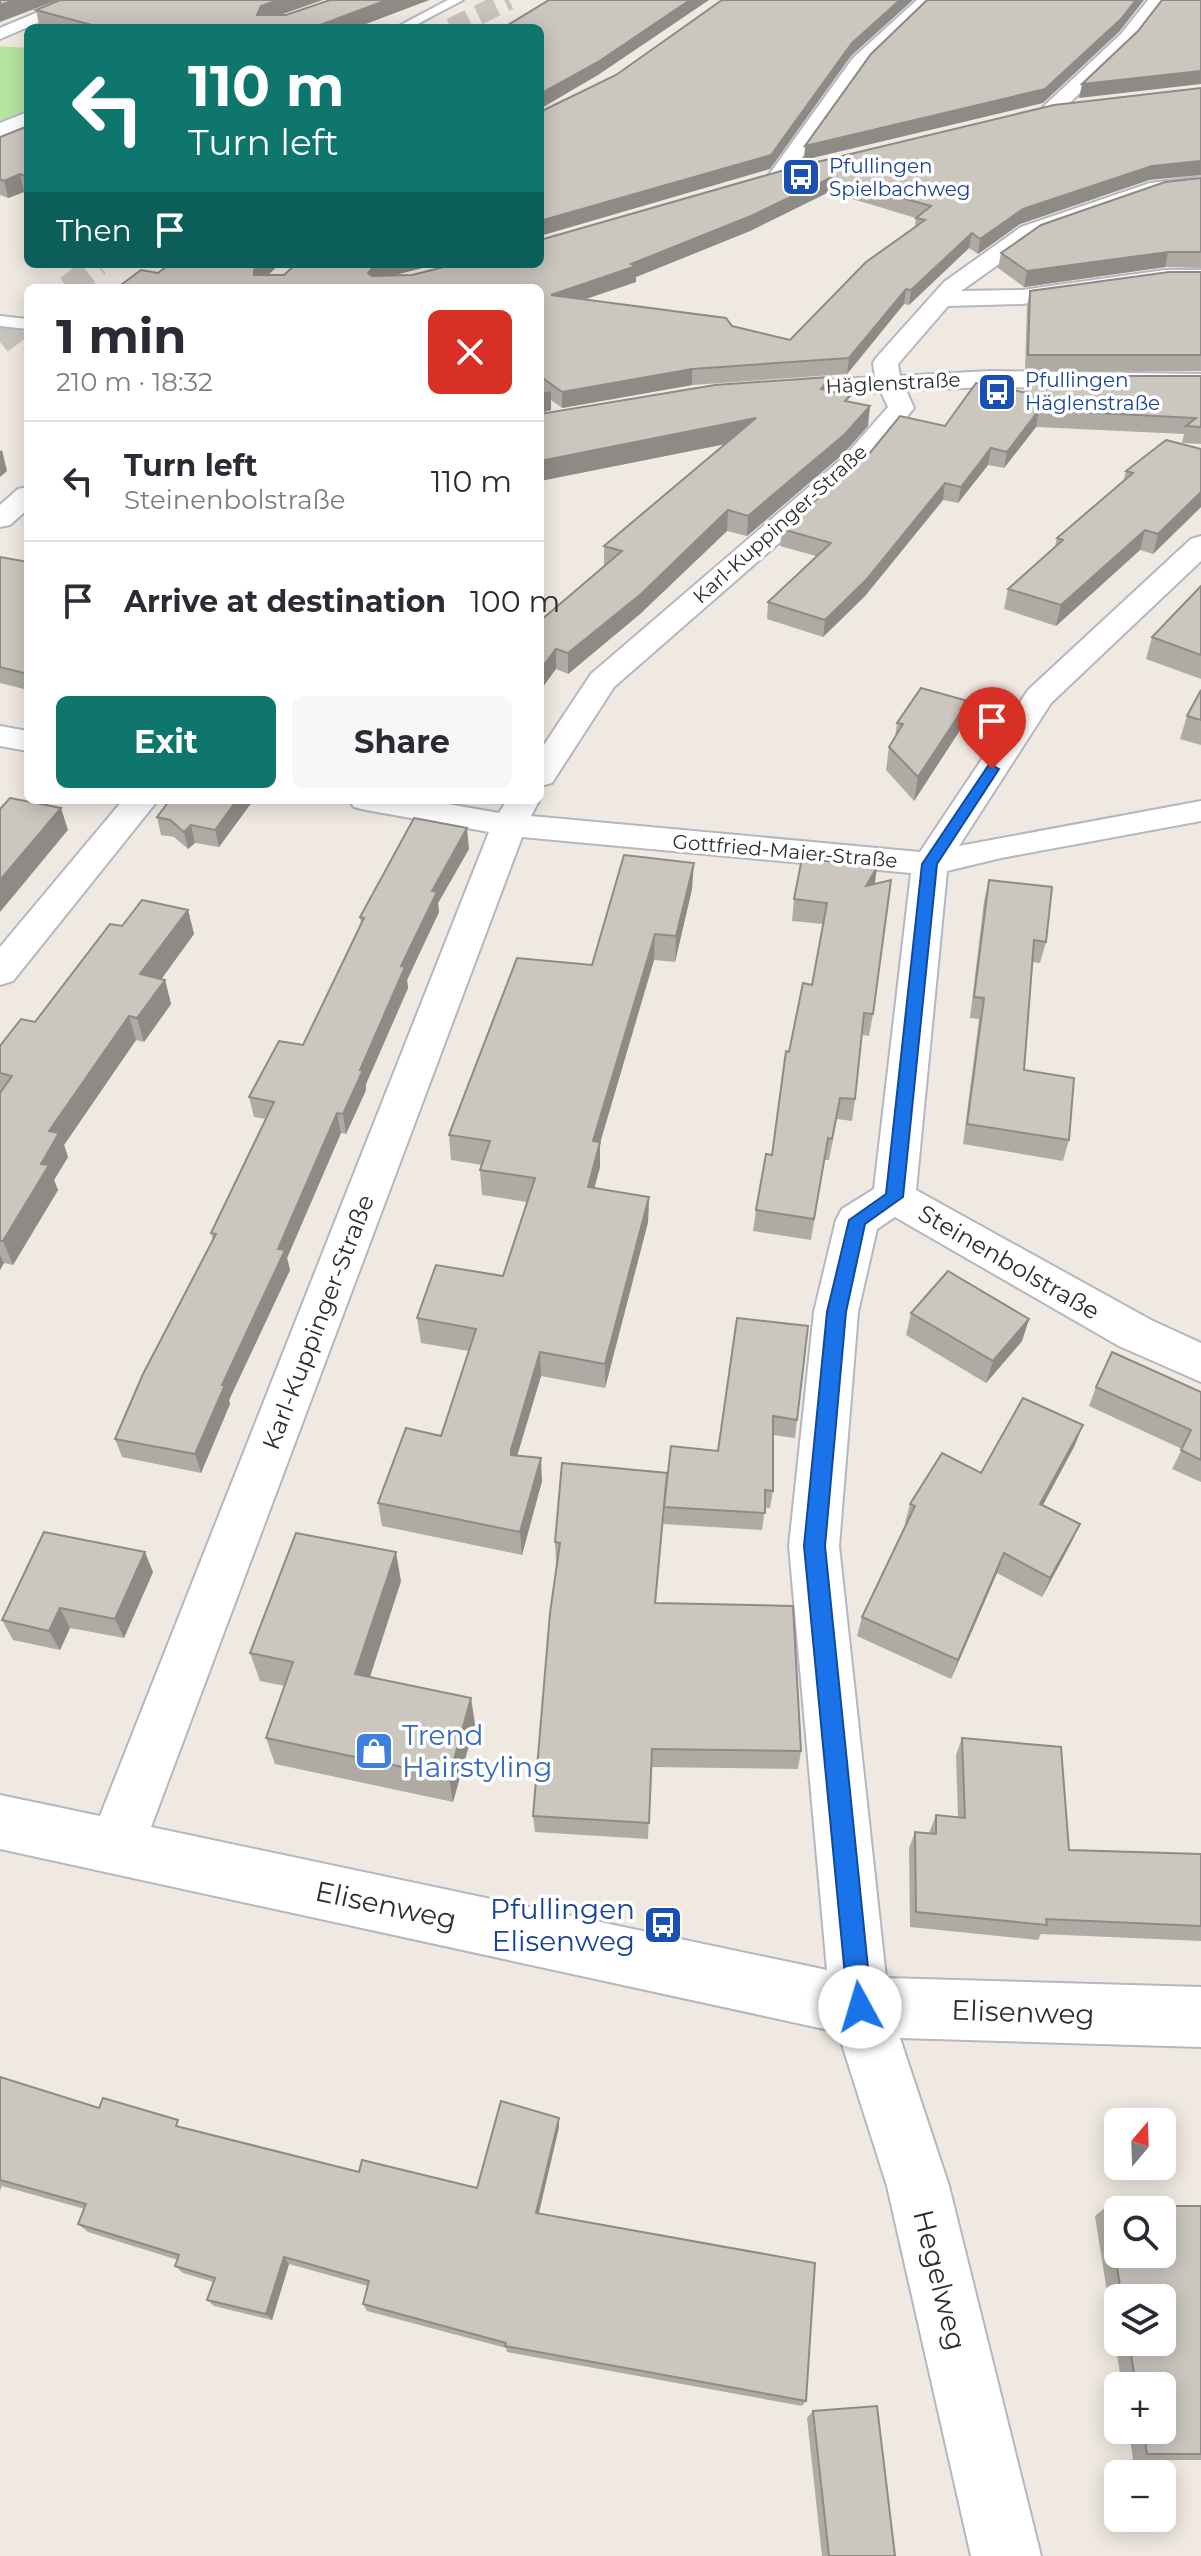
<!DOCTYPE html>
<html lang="en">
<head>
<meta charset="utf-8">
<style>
	:root { --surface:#fff; --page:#f7f7f7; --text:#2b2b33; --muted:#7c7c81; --line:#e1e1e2; --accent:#0f766e }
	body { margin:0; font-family:Montserrat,sans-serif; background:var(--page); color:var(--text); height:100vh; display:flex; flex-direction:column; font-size:30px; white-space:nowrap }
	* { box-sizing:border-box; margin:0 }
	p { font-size:26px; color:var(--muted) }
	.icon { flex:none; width:44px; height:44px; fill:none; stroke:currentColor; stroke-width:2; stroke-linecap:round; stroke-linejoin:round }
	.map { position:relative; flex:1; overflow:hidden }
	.details { position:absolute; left:24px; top:284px; width:520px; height:520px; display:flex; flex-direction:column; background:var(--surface); border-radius:12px; box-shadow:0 4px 20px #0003 }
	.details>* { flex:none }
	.top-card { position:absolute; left:24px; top:24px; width:520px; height:244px; border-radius:12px; box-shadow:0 4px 20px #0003; background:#0f766e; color:#fff; overflow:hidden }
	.needle { width:52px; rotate:19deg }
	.controls { position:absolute; left:1104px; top:2108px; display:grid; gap:16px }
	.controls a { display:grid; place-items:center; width:72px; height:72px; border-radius:12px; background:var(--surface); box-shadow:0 4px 20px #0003; font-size:40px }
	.pin { position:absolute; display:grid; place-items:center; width:68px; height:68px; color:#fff; margin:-82px -34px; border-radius:50% 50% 50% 0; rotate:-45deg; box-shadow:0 0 8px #0007 }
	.pin .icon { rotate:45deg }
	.me { position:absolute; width:88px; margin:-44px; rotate:354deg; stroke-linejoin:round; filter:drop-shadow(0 0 6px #0008) }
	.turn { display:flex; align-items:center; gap:28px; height:168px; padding:0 32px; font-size:36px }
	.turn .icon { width:104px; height:104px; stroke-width:2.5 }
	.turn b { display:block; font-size:56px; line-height:68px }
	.then { display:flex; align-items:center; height:76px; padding:0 32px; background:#0003; gap:16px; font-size:30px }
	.round { display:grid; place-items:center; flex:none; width:84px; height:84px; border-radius:12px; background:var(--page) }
	.headline { display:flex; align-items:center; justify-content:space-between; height:136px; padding:0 32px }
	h1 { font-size:48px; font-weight:700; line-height:60px }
	.button { display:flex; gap:16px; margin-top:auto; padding:16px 32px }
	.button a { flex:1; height:92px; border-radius:12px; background:var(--accent); color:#fff; font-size:32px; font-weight:700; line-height:92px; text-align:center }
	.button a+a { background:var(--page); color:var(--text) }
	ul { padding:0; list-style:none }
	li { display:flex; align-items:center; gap:24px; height:120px; padding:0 32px; border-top:2px solid var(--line) }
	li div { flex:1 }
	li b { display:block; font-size:30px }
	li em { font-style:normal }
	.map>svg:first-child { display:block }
</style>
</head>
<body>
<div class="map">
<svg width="1201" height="2556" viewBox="0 0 1201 2556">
	<rect width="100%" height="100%" fill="#efe9e1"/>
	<path fill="#b6e59e" d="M0,46L28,48V118L0,131Z"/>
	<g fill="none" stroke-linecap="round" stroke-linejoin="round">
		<path stroke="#c8c4bd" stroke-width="20" stroke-dasharray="20 10" stroke-linecap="butt" d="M451,28L509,0"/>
		<g stroke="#c8c4bd" stroke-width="25" stroke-dasharray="25 12" stroke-linecap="butt">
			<path d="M68,288L98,264"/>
			<path d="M0,342L28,320"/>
		</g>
		<defs>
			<g id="lane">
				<path d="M448,0H463L410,28H395Z"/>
				<path d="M0,316L28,319V329L0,326Z"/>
			</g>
			<g id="street">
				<path d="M67,0H91L0,39V28Z"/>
				<path d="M917,0H936L867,66L786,180H772L768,176L853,58Z"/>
				<path d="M1148,0H1166L1133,42L1058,114H1044L1041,110L1044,106L1121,34Z"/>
				<path d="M28,112V125L0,137V123Z"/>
				<path d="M1201,177V189L1161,194L1037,237L961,291L1022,290L1165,270H1201V284H1165L1022,304L948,306L898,364L900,376L990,371L1201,374V390L990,387L906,390L914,408L865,468L614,687L552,783L540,786V751L591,674L845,456L888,407L881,392L772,397L763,394L759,389L763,384L875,377L873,363L876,358L944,282L1021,227L1150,183Z"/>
				<path d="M28,487V509L10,525L0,527V505L18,489Z"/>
				<path d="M1201,536V561L1051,703L959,846L1201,801V821L1001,858L947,871L916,1190L1151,1320L1201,1343V1382L1119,1346L895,1217L877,1229L858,1312L839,1546L886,1978L1201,1987V2047L900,2038L949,2186L1041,2556H971L887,2186L838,2032L0,1849V1795L100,1816L489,832L366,810L354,807L349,800H425L499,813L507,800L540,799L531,816L920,852L1028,690L1191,539ZM522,837L911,873L874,1189L842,1209L836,1220L814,1312L789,1546L827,1970L151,1827Z"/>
				<path d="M0,726L28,731V751L0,746Z"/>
				<path d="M123,800H158L13,981L0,985V947Z"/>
			</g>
		</defs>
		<use href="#lane" stroke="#b4b7c1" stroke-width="4"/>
		<use href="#street" stroke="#b4b7c1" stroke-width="4"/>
		<use href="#lane" fill="#fff" fill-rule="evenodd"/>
		<use href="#street" fill="#fff" fill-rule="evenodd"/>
	</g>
	<g fill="#afaba4" fill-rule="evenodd">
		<path d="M330,0H429L355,28H49L39,25L36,10L286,15Z"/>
		<path d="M28,126V193L24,192L8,198L0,195V137Z"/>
		<path d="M788,169L1149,180L1020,224L978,254L969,248L909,305L904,304L847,374L692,385L562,408L551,400V410L540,413V288L158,273L170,264H280L268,275H284L296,264H438L394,275H412L540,264ZM829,192L916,218L915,227L790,340L584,299L636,282V277L750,231Z"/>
		<path d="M1201,178V268L1165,267L1024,287L998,268L1001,253Z"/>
		<path d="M1201,272V371H1025L1027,306L1030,291Z"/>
		<path d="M1028,376H1201V444L1182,443L1184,434L1036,427L1004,468L988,465L958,503L943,500L865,596L823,637L767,619L768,602L816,556L780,546L782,529L945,426L1025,393Z"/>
		<path d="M829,391L850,402L868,426L843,454L747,536L727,531L640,614L568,674L556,669L540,621L604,566V546L726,444L540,481Z"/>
		<path d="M1201,449V507L1153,554L1140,550L1056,626L1004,609L1008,589L1055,546L1057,538L1123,482L1126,471Z"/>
		<path d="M0,557L28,562V690L0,683Z"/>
		<path d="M1201,586V679L1146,659L1152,637Z"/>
		<path d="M1201,690V745L1180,739L1187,716Z"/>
		<path d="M897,723L964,724L914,801L886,770L889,747L895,737Z"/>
		<path d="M170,800H252V802L219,847L195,843L188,849L174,837L161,835L157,817Z"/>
		<path d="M469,849L438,903L439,912L407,980L408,988L366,1084V1090L346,1134L341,1133L287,1258L290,1270L229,1400L230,1404L201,1473L122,1457L115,1439L213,1240L211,1233L266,1119L254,1117L249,1097L303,1045L361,924L360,917Z"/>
		<path d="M877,867L875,883L873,1014L869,1036L862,1035L855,1099L852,1121L837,1119L829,1160H824L811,1240L753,1231L756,1210L772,1155L789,1052L812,985L823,924L792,921L794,899Z"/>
		<path d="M989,880L1046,942L1040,963L1032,962L1024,1070L1069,1140L1063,1161L963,1144L979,1019L970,1018L984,901Z"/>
		<path d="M692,889L675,962L654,960L600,1143V1167L594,1188L649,1197L648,1222L605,1388L541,1376L517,1456L542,1481L522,1555L382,1526L378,1503L441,1436L469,1351L421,1343L417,1318L503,1276L527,1202L482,1195L480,1170L482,1165L451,1160L449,1135L592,965Z"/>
		<path d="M188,910L194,934L161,979L165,980L171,1004L144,1042L136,1040L64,1145L68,1157L54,1180L58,1190L13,1265L4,1263L0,1270V1046L35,1022L122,926Z"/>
		<path d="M911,1313L1029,1319L1022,1341L986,1383L906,1335Z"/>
		<path d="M737,1318L797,1420L795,1438L773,1435V1491L770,1508H765L762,1530L663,1524V1523L656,1603L801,1751L798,1769L651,1767L648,1839L535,1832L533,1816L557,1562H556L555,1542L667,1473L718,1451Z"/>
		<path d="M1096,1387L1201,1392V1482L1172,1469L1182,1449L1089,1406Z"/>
		<path d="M1075,1445L1043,1505L1080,1524L1071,1543L1042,1597L997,1573L951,1679L857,1636L862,1617L906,1524L905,1523L910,1504L981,1473Z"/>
		<path d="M153,1572L124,1638L70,1628L60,1650L13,1640L2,1620Z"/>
		<path d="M401,1581L370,1677L475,1724L453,1802L275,1764L266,1738L285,1686L260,1681L250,1653Z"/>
		<path d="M962,1738L1069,1850L1201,1854V1941L1041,1934L1038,1940L910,1927L909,1848L915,1832L929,1833L936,1815L958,1818L956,1755Z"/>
		<path d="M0,2077L99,2108L184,2128L359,2172L477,2188L559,2118V2127L539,2213L806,2401L802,2406L507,2352L506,2348L367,2311L363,2304L368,2286L289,2264L272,2320L214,2306L207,2300L213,2282L183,2273L175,2266L178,2260L88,2232L78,2224L85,2209L2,2186L0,2191Z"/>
		<path d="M1107,2206H1201V2460H1133L1129,2430H1162V2386H1122L1095,2216ZM1118,2298H1162V2342H1118Z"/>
		<path d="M813,2411L895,2556H822L807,2418Z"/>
	</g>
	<g fill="#8e8b86">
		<path d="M15,0H58L0,22V5Z"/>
		<path d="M278,0H323L263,21L257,15L261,6Z"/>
		<path d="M387,0H429L355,28H312Z"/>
		<path d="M690,0H709L598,75L540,109V94Z"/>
		<path d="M900,0H913L851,56L770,169L540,236V221L852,43Z"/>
		<path d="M1136,0H1144L1119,32L1043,103L804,160L805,146Z"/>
		<path d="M1201,71V84L1079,98L1082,84Z"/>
		<path d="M1201,161V175L1149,180L1020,224L978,254L980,239L1023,209L1152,166Z"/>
		<path d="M20,174L24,192L8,198L4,181Z"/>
		<path d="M830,178L829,192L750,231L636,277V282L551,311V295L631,264Z"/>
		<path d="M972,233L969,248L909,305L911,290Z"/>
		<path d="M1168,252L1165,267L1024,287L1027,271Z"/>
		<path d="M261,264H280L256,286V288L254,270Z"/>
		<path d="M378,264H438L376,280L368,273L375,265Z"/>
		<path d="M906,289L904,304L847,374L849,358Z"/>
		<path d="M692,369V385L562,408V392Z"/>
		<path d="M830,377L829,396L821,389Z"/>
		<path d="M551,391V410L540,413V393Z"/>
		<path d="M870,406L868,426L843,454L747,536L748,516Z"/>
		<path d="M1039,410L1036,427L1004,468L1007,452Z"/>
		<path d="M756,418L755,438L540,481V461Z"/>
		<path d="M991,448L988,465L958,503L961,487Z"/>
		<path d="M2,450L7,471L0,477V451Z"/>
		<path d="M945,483L943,500L865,596L823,637L825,620Z"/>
		<path d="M1201,492V507L1153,554L1158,534Z"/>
		<path d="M728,510L727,531L640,614L568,674V653Z"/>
		<path d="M1145,530L1140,550L1056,626L1061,605Z"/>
		<path d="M556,649V669L540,691V670Z"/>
		<path d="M968,701L964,724L914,801L918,777Z"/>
		<path d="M237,800H252V802L219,847L215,830Z"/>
		<path d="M61,808L68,830L0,912V880Z"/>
		<path d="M191,825L195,843L188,849L184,832Z"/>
		<path d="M467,828L469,849L438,903L439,912L407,980L408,988L366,1084V1090L346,1134L343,1114L401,966L432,891Z"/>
		<path d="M694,863L692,889L675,962L676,936Z"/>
		<path d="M877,867L874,888L866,886Z"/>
		<path d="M188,910L194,934L147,999L140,974Z"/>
		<path d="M655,934L654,960L600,1143V1167L588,1212V1187L593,1141Z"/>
		<path d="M165,980L171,1004L144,1042L137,1018Z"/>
		<path d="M129,1016L136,1040L64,1145L68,1157L54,1180L58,1190L13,1265L3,1241L41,1164L49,1131Z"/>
		<path d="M337,1113L341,1133L287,1258L290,1270L229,1400L230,1404L201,1473L195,1454L222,1385L278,1249Z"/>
		<path d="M649,1197L648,1222L605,1388V1364Z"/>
		<path d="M0,1255L4,1263L0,1270Z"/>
		<path d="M1029,1319L1022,1341L986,1383L993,1361Z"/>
		<path d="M540,1352L541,1376L512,1473L511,1450Z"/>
		<path d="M1083,1425L1075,1445L1033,1523L1040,1504Z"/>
		<path d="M541,1458L542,1481L522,1555L520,1532Z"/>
		<path d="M1080,1524L1071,1543L1042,1597L1050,1578Z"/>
		<path d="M145,1552L153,1572L124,1638L115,1619Z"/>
		<path d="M396,1552L401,1581L362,1701L355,1674Z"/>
		<path d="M1004,1553L997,1573L951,1679L958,1660Z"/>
		<path d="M60,1608L70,1628L60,1650L49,1631Z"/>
		<path d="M471,1698L475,1724L453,1802L449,1777Z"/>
		<path d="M559,2118V2127L537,2220L536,2213Z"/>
		<path d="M284,2257L289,2264L272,2320L266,2314Z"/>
	</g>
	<g fill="#cbc7bf" stroke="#8e8b86" stroke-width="2" fill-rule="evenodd">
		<path d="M0,0H15L0,5Z"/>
		<path d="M60,0H278L261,6L257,15H286L330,0H387L312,28H103L36,10Z"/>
		<path d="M549,0H690L598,62L540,94V28H503Z"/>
		<path d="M722,0H900L852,43L771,155L540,221V112L616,75Z"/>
		<path d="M927,0H1136L1121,19L1045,89L805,146L871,54Z"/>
		<path d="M1162,0H1201V71L1082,84L1138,31Z"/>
		<path d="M1201,88V161L1152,166L1023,209L980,239L972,233L911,290L906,289L849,358L692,369L562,392L540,376V288H117L141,270L158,273L170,264H261L254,270V275H284L296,264H378L375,265L368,273L372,276L412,275L456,264H540V240L788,169L1054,105ZM830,178L931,206L916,218L925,220L866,262L790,340L732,326L726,318L551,295L636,266L631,264L751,216Z"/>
		<path d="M28,126V177L20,174L4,181L0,179V137Z"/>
		<path d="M1201,178V252H1168L1027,271L1001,253L1041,225L1165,182Z"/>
		<path d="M1169,272H1201V355H1028L1030,291Z"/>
		<path d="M1028,376H1201V427L1186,426L1196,418L1039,410L1007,452L991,448L961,487L945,483L867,579L825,620L768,602L831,543L782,529L869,454L900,416L945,426L976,383L1028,393Z"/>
		<path d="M830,377L821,389L850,396L845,401L870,406L845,434L748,516L728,510L641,594L568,653L556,649L540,670V621L622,551L604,546L756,418L540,461V414L715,385Z"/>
		<path d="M1166,440L1201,449V492L1158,534L1145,530L1061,605L1008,589L1063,540L1057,538L1133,473L1126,471Z"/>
		<path d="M0,557L28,562V674L0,667Z"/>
		<path d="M1201,586V655L1152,637Z"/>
		<path d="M921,688L968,701L918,777L889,747L903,724L897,723Z"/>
		<path d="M1201,690V720L1187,716Z"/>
		<path d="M10,798L61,808L0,880V809Z"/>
		<path d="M170,800H237L215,830L191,825L184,832L170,820L157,817Z"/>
		<path d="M414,818L467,828L432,891L437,892L401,966L405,967L360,1070H363L343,1114L337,1113L278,1249L285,1250L222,1385H225L195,1454L115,1439L143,1374L216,1234L211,1233L274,1102L249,1097L279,1041L303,1045L364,918L360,917Z"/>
		<path d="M624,855L694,863L676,936L655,934L593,1141L600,1142L588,1187L649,1197L605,1364L540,1352L511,1450V1455L541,1458L520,1532L378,1503L406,1428L441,1436L476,1329L417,1318L436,1265L503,1276L535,1178L480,1170L490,1141L449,1135L517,958L592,965Z"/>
		<path d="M802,858L877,867L866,886L891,880L873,1014L864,1013L855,1099L840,1098L832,1139L828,1138L814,1219L756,1210L766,1154L772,1155L786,1051L789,1052L803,983L812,985L827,903L794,899Z"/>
		<path d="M989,880L1052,887L1046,942L1034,940L1024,1070L1074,1078L1069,1140L967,1124L984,998L974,997Z"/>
		<path d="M142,900L188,910L140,974L165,980L137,1018L129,1016L49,1131L59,1133L41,1164L49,1165L3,1241H0V1093L12,1076L0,1073V1046L21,1019L35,1022L110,924L122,926Z"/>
		<path d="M948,1271L1029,1319L993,1361L911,1313Z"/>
		<path d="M737,1318L808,1326L797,1420L773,1416V1491L765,1490V1513L664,1507L671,1446L718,1451Z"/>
		<path d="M1112,1352L1201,1392V1460L1181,1450L1191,1430L1096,1387Z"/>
		<path d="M1023,1398L1083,1425L1040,1504L1080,1524L1050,1578L1004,1553L958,1660L862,1617L915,1506L910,1504L942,1453L981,1473Z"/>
		<path d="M562,1463L667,1473L655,1603L793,1606L801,1751L652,1749L649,1823L533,1816L550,1613L560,1543L555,1542Z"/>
		<path d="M44,1532L145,1552L115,1619L60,1608L49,1631L2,1620Z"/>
		<path d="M296,1533L396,1552L355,1674L471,1698L449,1777L266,1738L293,1662L250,1653Z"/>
		<path d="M962,1738L1061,1747L1069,1850L1201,1854V1926L1046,1919L1047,1925L916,1912L915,1832L936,1834V1815L965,1818Z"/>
		<path d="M0,2077L99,2108L103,2098L178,2120L176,2126L359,2172L362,2160L477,2188L501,2101L559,2118L536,2213L815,2263L806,2401L505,2346L506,2343L363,2304L369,2281L284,2257L266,2314L207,2300L215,2278L175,2266L179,2255L78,2224L86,2204L0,2180Z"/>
		<path d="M1107,2206H1201V2454H1147L1143,2430H1162V2386H1136L1129,2342H1162V2298H1122ZM1118,2210H1162V2254H1118Z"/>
		<path d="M877,2406L895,2556H829L813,2411Z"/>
	</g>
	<path fill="#1a73e8" stroke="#114b97" stroke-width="2" d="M992,765L999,769L937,864L903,1197L865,1224L846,1312L825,1546L872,2007L869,2016L860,2019L851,2016L848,2007L804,1546L827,1312L849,1220L886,1194L922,864L988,766Z"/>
	<defs>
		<symbol id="bus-square" viewBox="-11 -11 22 22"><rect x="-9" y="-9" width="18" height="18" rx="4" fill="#1a4fb4" stroke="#fff"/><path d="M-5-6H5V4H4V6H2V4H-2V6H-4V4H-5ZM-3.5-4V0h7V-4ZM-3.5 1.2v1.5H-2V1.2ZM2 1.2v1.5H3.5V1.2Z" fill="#fff"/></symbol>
		<symbol id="shop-square" viewBox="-11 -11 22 22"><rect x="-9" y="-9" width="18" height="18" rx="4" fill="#3f7fe0" stroke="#fff"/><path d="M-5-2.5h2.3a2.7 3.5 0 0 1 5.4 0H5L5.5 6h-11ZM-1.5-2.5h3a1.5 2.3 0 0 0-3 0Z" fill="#fff"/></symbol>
	</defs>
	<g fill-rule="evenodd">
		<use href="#bus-square" x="779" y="155" width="44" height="44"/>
		<use href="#bus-square" x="975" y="370" width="44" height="44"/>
		<use href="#shop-square" x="352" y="1729" width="44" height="44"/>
		<use href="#bus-square" x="641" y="1903" width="44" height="44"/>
	</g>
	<g text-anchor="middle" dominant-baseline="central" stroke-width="7" stroke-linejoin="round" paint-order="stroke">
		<g font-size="20" fill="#164399" stroke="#fff" text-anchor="start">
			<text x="829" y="166">Pfullingen<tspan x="829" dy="23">Spielbachweg</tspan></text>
			<text x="1025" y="380">Pfullingen<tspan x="1025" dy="23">Häglenstraße</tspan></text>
		</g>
		<g font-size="20" fill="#2e2e2e" stroke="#fff">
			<text transform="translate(893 383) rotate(-3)">Häglenstraße</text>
			<text transform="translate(780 524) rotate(-42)">Karl-Kuppinger-Straße</text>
			<text transform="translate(785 851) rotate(5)">Gottfried-Maier-Straße</text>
		</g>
		<g font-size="24" fill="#2e2e2e" stroke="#fff">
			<text transform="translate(1009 1262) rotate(30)">Steinenbolstraße</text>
			<text transform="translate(318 1322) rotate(-69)">Karl-Kuppinger-Straße</text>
		</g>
		<g font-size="28" fill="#366cbe" stroke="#fff" text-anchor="start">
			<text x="402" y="1735">Trend<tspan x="402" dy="32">Hairstyling</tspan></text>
		</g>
		<g font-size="28" fill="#2e2e2e" stroke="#fff">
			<text transform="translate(386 1905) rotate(12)">Elisenweg</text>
			<text transform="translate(1023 2012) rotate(2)">Elisenweg</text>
			<text transform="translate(940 2280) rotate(76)">Hegelweg</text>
		</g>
		<g font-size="28" fill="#164399" stroke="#fff" text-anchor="end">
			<text x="635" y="1909">Pfullingen<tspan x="635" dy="32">Elisenweg</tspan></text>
		</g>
	</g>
</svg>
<div class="controls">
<a><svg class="needle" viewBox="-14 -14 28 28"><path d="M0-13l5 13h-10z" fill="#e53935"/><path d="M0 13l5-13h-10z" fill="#7c7c81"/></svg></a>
<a><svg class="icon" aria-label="search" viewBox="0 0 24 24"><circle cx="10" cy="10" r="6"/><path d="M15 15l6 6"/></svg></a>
<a><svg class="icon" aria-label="layers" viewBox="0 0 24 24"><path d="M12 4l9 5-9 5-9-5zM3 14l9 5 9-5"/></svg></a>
<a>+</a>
<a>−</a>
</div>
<div class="pin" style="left:992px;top:769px;background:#d93025"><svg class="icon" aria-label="arrive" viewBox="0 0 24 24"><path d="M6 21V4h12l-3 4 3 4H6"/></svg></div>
<svg class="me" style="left:860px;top:2007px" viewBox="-20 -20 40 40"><circle r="19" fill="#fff"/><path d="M0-13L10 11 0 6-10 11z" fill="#1a73e8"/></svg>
<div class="top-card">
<div class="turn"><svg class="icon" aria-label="left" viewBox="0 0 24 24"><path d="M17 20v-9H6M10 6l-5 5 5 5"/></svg><div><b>110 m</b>Turn left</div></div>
<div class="then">Then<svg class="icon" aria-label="arrive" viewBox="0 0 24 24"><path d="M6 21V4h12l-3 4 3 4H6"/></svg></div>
</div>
<section class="details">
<div class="headline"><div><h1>1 min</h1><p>210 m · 18:32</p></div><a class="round" style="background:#d93025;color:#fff"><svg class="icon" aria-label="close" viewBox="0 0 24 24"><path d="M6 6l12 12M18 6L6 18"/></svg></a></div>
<ul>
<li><svg class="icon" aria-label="left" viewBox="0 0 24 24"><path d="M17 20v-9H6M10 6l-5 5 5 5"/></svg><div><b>Turn left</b><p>Steinenbolstraße</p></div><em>110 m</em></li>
<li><svg class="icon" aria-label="arrive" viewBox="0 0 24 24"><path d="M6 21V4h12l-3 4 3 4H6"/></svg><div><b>Arrive at destination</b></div><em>100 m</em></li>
</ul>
<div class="button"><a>Exit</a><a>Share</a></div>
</section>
</div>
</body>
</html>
